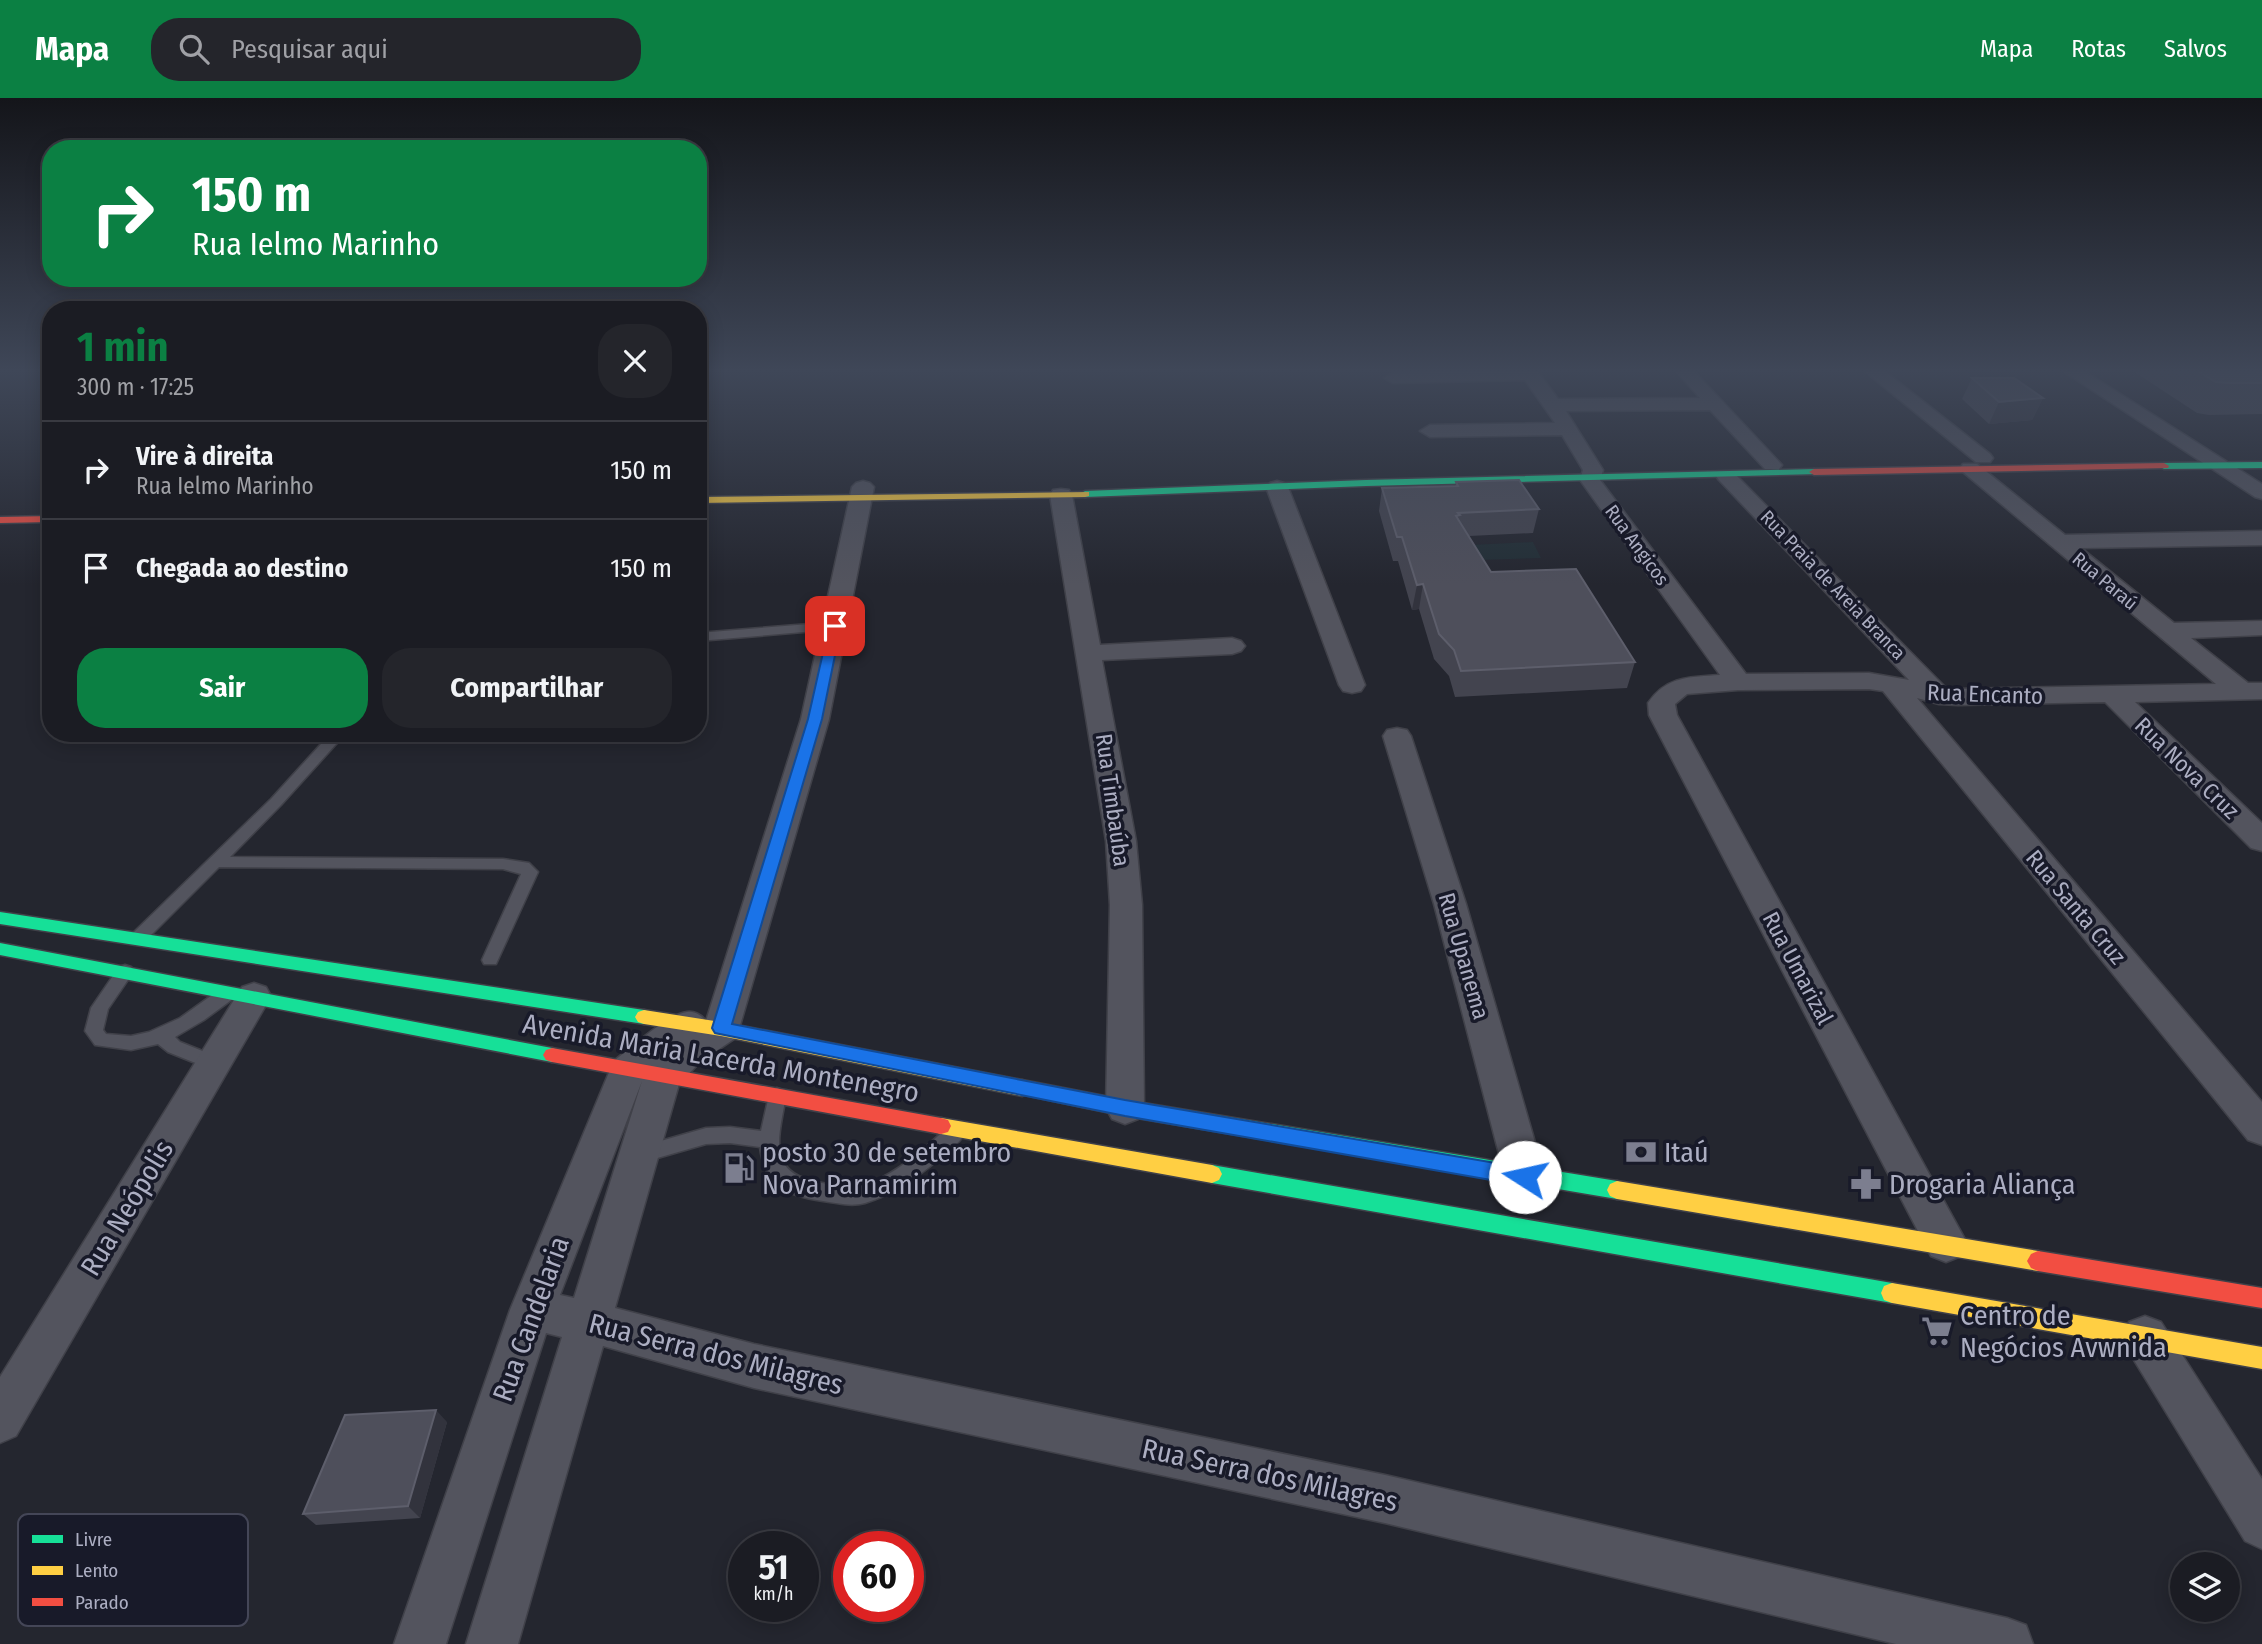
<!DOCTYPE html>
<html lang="pt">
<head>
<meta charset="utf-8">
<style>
	:root { --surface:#1b1c23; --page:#24252b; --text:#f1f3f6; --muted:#a0a1a6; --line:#393a41; --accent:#0b8043 }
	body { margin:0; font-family:"Fira Sans Condensed",sans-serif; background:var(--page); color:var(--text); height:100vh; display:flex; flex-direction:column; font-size:26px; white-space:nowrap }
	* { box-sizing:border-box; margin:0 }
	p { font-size:23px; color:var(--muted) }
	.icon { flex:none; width:38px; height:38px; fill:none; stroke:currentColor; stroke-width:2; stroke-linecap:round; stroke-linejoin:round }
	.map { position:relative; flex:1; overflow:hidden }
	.sheet { position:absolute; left:42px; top:203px; width:665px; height:441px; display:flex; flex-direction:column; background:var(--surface); border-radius:28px; box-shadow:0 4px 18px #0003,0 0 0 2px var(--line) }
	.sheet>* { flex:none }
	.banner { position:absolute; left:42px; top:42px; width:665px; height:147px; border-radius:28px; box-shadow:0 4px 18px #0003,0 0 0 2px var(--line); background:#0b8043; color:#fff; overflow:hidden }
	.tools { position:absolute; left:2170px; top:1454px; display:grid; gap:14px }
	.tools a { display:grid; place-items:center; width:70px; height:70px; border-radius:50%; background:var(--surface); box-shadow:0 4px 18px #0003,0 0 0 2px var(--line); font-size:35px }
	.speed { position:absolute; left:728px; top:1433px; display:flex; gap:14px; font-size:35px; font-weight:700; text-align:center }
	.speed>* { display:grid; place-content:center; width:91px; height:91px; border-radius:50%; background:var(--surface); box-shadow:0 4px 18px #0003,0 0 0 2px var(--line); line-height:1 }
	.speed small { font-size:18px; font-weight:400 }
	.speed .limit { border:10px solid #d22; background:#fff; color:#111 }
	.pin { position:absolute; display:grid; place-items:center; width:60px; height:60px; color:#fff; margin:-30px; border-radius:14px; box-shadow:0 4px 10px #0006 }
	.me { position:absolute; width:77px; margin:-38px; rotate:280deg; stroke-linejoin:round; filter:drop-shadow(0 0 5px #0008) }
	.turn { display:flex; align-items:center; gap:24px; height:147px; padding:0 35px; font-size:32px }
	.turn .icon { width:91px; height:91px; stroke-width:2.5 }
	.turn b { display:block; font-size:49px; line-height:60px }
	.round { display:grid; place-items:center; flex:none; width:74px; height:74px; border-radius:28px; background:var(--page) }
	.headline { display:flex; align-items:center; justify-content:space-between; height:119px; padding:0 35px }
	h1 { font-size:42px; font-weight:700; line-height:52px; color:var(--accent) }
	.primary-button { display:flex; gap:14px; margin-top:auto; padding:14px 35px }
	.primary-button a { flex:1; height:80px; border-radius:28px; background:var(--accent); color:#fff; font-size:28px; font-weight:700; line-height:80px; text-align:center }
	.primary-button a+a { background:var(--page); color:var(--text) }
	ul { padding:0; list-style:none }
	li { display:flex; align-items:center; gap:21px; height:98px; padding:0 35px; border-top:2px solid var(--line) }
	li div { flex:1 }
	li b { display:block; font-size:26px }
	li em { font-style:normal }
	header { display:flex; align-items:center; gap:42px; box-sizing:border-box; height:98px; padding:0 35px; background:var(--accent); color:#fff }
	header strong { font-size:33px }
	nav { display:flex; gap:38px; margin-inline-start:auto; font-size:24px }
	.search { width:490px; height:63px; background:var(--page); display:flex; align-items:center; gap:18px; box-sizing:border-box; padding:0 24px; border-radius:28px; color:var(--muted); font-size:26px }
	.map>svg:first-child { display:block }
</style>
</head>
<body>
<header>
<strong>Mapa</strong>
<div class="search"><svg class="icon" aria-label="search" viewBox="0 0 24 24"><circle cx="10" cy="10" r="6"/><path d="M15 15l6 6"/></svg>Pesquisar aqui</div>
<nav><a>Mapa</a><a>Rotas</a><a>Salvos</a></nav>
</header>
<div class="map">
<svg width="2262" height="1546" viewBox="0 0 2262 1546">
	<rect width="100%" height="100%" fill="#24262f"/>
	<path fill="#222e35" d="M1533,444L1541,460L1478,462L1470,447Z"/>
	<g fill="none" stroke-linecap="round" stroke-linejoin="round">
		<defs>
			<g id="lane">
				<path d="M835,524L841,528L839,531L698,543V535Z"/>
				<path d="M331,635H346L281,707L230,759L503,761L529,765L538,774L496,866H484L482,862L521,776L503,771L219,769L145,843H133L131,839L133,835L271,701Z"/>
				<path d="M125,867L131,869L134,873L108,911L103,932L106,936L131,938L149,934L180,920L222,890H234L237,895L234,900L204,922L175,939L180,944L220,960L223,965L220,970L214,972L208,970L168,954L158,946L131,952L95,947L85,933L91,910L119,869Z"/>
				<path d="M777,990L784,993L786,998C778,1042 766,1076 822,1085C838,1088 854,1092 870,1085C900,1073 925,1050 949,1028L956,1026L963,1028L966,1034C960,1045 948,1053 939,1061C918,1079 893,1097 865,1105C851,1109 837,1105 823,1103C786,1097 765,1090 760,1049L730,1045L706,1046L640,1065L633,1063L630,1057L633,1051L706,1030L730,1029L761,1033L770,993Z"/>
			</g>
			<g id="street">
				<path d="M698,271H709L704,277L698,278Z"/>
				<path d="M1536,271L1558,301L1700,300L1674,271H1692L1782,367L1779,371H1765L1710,312L1566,313L1603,372L1600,382L1746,576L1869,575L1909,582L1719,382L1716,378L1719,374H1733L1945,589L1958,591L2216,586L1963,374L1960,370L1963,366H1977L2065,437L2262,433V447L2081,450L2174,525L2262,523V537L2191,540L2248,585H2262V601L2135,604L2262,725V753L2251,750L2105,604L1958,607L1939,606L1917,600L2262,1004V1047L2248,1042L1883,593L1869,591L1738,592L1687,596L1675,606L1677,617L1967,1145L1961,1158L1946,1164L1931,1158L1649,617L1648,605C1666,578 1690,579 1720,577L1580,382L1583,372L1562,337L1430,339L1420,333L1430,327L1555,325L1525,282L1393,285L1384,280L1393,275Z"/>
				<path d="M1862,271H1882L1990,356L1993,360L1990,364H1976Z"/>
				<path d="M2060,271H2081L2262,386V401L2255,399Z"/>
				<path d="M863,383L870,385L874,389L829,621L739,931L734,941L700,964L679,986L615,1210L754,1246L1385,1377L2007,1520L2026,1527L2033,1546H1896L1385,1425L754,1290L603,1248L518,1546H466L562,1239L546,1235L446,1546H394L510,1212L610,972L615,962C631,950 668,916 687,914C695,913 702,918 706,923L801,621L852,389L856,385ZM642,983L574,1200L560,1197Z"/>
				<path d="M1277,383L1284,385L1288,389L1365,587L1361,593L1352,595L1343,593L1339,587L1266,389L1270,385Z"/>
				<path d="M1061,391L1069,392L1072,397L1100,547L1232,540L1241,543L1245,548L1241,553L1232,556L1102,562L1136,743L1142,807L1144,1010L1138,1021L1125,1026L1112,1021L1106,1010L1110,807L1106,743L1050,397L1053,392Z"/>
				<path d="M1397,630L1407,632L1411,638L1466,806L1545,1079L1539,1091L1525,1096L1511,1091L1505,1079L1434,806L1383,638L1387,632Z"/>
				<path d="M254,885L266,889L271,898L266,907L16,1338L0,1345V1279L242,889Z"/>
				<path d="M2145,1218L2161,1224L2262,1381V1451L2245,1443L2129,1254L2123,1239L2129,1224Z"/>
			</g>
			<g id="fast">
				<path d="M2262,364V370L2164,371L2159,368L2164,365Z"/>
				<path d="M1814,371L1819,374L1818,376L1366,388L1085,399L1080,396L1085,393L1366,382Z"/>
				<path d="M0,814L644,912L650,914L653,919L650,924L644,926L0,826Z"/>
				<path d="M0,845L552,950L558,952L561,957L558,962L552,964L0,857Z"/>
				<path d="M1022,982L1125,1002L1617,1083L1624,1086L1627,1092L1624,1098L1617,1101L1125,1018L1015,995L1013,990L1015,985Z"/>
				<path d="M1212,1067L1892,1185L1900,1188L1903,1195L1900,1202L1892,1205L1212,1085L1205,1082L1202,1076L1205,1070Z"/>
			</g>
			<g id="slow">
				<path d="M1089,394V398L1085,399L698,405V399Z"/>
				<path d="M644,912L721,924L1022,982L1029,985L1031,990L1029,995L1022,998L721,938L644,926L638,924L635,919L638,914Z"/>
				<path d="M941,1020L1212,1067L1219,1070L1222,1076L1219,1082L1212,1085L941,1036L934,1034L931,1028L934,1022Z"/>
				<path d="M1617,1083L2038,1153L2045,1156L2049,1163L2045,1170L2038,1173L1617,1101L1610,1098L1607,1092L1610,1086Z"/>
				<path d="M1892,1185L2262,1249V1271L1892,1205L1884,1202L1881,1195L1884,1188Z"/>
			</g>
			<g id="jam">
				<path d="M2164,365L2169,368L2168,370L1814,377L1809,374L1814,371Z"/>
				<path d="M51,418V424L0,425V419Z"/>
				<path d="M552,950L941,1020L948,1022L951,1028L948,1034L941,1036L552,964L546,962L543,957L546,952Z"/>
				<path d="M2038,1153L2262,1190V1210L2038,1173L2031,1170L2027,1163L2031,1156Z"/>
			</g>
		</defs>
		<use href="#lane" stroke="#404149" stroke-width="3"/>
		<use href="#street" stroke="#404149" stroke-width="3"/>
		<use href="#fast" stroke="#404149" stroke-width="3"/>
		<use href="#slow" stroke="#404149" stroke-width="3"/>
		<use href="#jam" stroke="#404149" stroke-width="3"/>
		<use href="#lane" fill="#53545e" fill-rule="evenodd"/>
		<use href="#street" fill="#53545e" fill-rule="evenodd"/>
		<use href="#fast" fill="#16e098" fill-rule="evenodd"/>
		<use href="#slow" fill="#ffcf43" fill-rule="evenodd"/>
		<use href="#jam" fill="#f24e42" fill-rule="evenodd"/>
	</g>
	<g fill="#43444f">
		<path d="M2130,271H2262V316L2209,317L2197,315Z"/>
		<path d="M1972,280L2043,300L2032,322L1989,326L1962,301Z"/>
		<path d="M1456,384L1539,411L1533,435L1469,438L1491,474L1635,564L1627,590L1455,599L1449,578L1434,561L1419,511L1412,512L1398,463H1393L1379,413L1382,390L1455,388Z"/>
		<path d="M447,1324L420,1420L316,1427L303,1416Z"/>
	</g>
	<g fill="#32333d">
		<path d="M2043,300L2032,322L1989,326L1999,304Z"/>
		<path d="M1423,486L1419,511L1412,512L1417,487Z"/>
		<path d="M436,1312L447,1324L420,1420L408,1408Z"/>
	</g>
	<g fill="#4e4f5b" stroke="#5d5e6b" stroke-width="2">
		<path d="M2194,271H2262V285H2228L2216,284Z"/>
		<path d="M1972,280H2014L2043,300L1999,304Z"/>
		<path d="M1519,382L1539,411L1458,415L1460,417L1456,418L1491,474L1576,471L1635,564L1461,573L1454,552L1439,536L1423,486L1417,487L1402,439H1397L1382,390L1458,388L1456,384Z"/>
		<path d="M436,1312L408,1408L303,1416L345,1317Z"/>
	</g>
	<linearGradient id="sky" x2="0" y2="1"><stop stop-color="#14151a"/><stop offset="0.56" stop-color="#3f4758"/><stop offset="1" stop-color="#3f4758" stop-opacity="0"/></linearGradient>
	<rect width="2262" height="487" fill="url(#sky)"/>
	<path fill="#1a73e8" stroke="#114b97" stroke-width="2" d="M835,525L841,528L822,621L732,926L1125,1002L1525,1070L1532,1073L1535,1079L1532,1085L1525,1088L1125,1018L715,935L712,930L808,621L829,528Z"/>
	<defs>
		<symbol id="bank-bare" viewBox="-9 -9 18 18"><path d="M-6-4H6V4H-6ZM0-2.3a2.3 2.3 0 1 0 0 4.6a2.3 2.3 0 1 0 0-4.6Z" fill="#7c7e8f" stroke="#181a29" stroke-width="2.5" paint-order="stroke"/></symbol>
		<symbol id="fuel-bare" viewBox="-9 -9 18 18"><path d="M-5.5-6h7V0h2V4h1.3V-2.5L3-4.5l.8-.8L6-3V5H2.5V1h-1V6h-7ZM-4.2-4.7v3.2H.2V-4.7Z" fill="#7c7e8f" stroke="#181a29" stroke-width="2.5" paint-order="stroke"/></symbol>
		<symbol id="pharmacy-bare" viewBox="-9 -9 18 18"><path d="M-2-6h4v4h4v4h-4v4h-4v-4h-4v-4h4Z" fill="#7c7e8f" stroke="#181a29" stroke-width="2.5" paint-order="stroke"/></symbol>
		<symbol id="supermarket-bare" viewBox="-9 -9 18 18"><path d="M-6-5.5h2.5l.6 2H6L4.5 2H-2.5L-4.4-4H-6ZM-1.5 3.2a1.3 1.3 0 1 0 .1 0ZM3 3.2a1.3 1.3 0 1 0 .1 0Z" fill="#7c7e8f" stroke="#181a29" stroke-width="2.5" paint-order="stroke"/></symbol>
	</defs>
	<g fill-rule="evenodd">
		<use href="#bank-bare" x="1619" y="1032" width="44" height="44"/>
		<use href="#fuel-bare" x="717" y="1048" width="44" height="44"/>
		<use href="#pharmacy-bare" x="1844" y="1064" width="44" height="44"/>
		<use href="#supermarket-bare" x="1915" y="1211" width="44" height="44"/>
	</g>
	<g text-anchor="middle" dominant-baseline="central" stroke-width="7" stroke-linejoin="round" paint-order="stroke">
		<g font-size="19" fill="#acaec2" stroke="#181a29">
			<text transform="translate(1637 447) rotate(54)">Rua Angicos</text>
			<text transform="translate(2105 483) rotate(40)">Rua Paraú</text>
			<text transform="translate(1833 487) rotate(46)">Rua Praia de Areia Branca</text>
		</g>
		<g font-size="23" fill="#acaec2" stroke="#181a29">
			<text transform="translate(1985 596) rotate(2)">Rua Encanto</text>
			<text transform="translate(2187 670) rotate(44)">Rua Nova Cruz</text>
			<text transform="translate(1113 702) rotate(82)">Rua Timbaúba</text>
			<text transform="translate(2076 809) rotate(50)">Rua Santa Cruz</text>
			<text transform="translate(1464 858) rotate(74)">Rua Upanema</text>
			<text transform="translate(1798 870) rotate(62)">Rua Umarizal</text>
		</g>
		<g font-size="28" fill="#acaec2" stroke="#181a29">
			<text transform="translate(721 960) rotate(10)">Avenida Maria Lacerda Montenegro</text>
			<text transform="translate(127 1110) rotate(-59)">Rua Neópolis</text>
			<text transform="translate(531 1221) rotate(-70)">Rua Candelaria</text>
			<text transform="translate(716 1256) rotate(14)">Rua Serra dos Milagres</text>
			<text transform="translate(1270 1377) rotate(12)">Rua Serra dos Milagres</text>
		</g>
		<g font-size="28" fill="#acaec2" stroke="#181a29" text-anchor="start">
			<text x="762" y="1054">posto 30 de setembro<tspan x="762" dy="32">Nova Parnamirim</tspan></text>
			<text x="1664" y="1054">Itaú</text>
			<text x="1889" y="1086">Drogaria Aliança</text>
			<text x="1960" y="1217">Centro de<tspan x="1960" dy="32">Negócios Avwnida</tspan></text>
		</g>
	</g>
	<rect x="18" y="1416" width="230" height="112" rx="10" fill="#181a29" stroke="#444657" stroke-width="2"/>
	<rect x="32" y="1437" width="31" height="8" fill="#16e098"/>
	<rect x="32" y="1468" width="31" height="9" fill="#ffcf43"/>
	<rect x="32" y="1500" width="31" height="8" fill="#f24e42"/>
	<g font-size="19" fill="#acaec2">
		<text x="75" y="1448">Livre</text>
		<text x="75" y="1479">Lento</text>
		<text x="75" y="1511">Parado</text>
	</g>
</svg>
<div class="tools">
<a><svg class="icon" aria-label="layers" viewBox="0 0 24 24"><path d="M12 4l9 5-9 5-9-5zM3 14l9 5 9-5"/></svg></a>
</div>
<div class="speed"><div>51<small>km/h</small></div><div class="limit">60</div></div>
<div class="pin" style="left:835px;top:528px;background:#d93025"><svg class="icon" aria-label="arrive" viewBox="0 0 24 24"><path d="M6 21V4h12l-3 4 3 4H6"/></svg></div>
<svg class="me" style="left:1525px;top:1079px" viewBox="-20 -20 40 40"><circle r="19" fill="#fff"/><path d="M0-13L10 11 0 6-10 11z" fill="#1a73e8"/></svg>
<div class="banner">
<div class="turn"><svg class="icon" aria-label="right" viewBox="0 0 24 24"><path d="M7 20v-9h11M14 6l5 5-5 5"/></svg><div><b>150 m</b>Rua Ielmo Marinho</div></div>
</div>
<section class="sheet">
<div class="headline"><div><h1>1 min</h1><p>300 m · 17:25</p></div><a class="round"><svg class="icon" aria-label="close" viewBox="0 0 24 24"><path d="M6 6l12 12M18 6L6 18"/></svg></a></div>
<ul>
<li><svg class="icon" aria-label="right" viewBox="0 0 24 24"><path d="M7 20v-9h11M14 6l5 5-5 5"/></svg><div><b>Vire à direita</b><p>Rua Ielmo Marinho</p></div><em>150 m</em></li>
<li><svg class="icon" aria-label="arrive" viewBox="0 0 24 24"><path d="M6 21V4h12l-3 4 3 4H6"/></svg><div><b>Chegada ao destino</b></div><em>150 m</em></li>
</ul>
<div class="primary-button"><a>Sair</a><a>Compartilhar</a></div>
</section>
</div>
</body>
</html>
